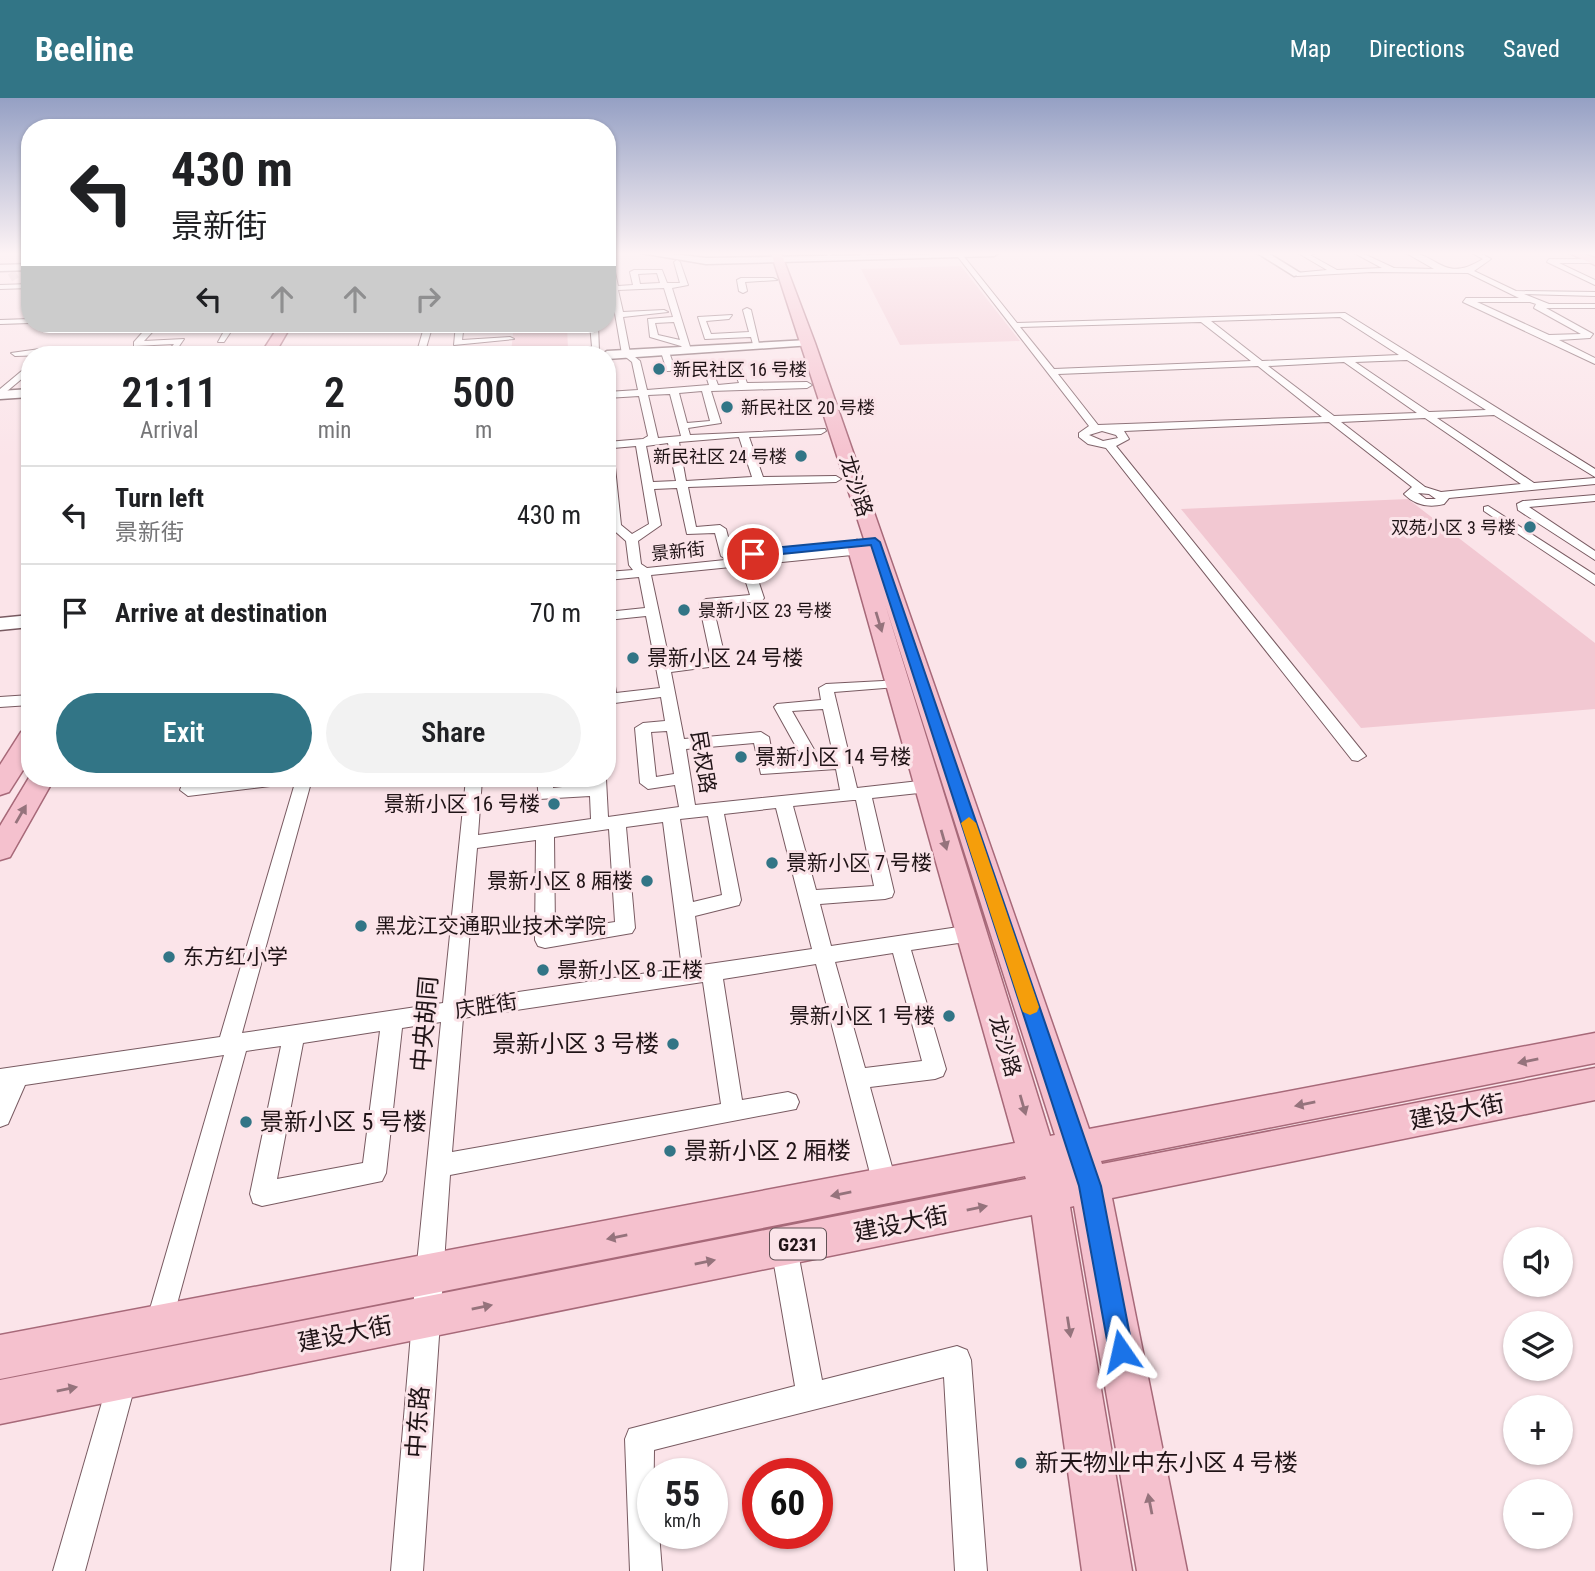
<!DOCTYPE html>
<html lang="en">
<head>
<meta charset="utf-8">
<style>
	:root { --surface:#fff; --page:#f2f2f2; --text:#202124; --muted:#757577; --line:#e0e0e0; --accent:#327586 }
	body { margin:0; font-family:"Roboto Condensed","Noto Sans SC",sans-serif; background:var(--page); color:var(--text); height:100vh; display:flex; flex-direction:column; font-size:26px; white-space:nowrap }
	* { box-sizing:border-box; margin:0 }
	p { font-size:23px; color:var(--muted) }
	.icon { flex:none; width:38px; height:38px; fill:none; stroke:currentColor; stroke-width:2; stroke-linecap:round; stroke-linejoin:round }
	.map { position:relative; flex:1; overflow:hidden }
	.drawer { position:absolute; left:21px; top:248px; width:595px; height:441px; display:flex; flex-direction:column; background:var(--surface); border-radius:28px; box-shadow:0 2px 5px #0004 }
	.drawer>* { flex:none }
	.guide { position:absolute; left:21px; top:21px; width:595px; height:214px; border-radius:28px; box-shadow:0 2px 5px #0004; background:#fff; color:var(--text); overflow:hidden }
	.fabs { position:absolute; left:1503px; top:1129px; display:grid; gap:14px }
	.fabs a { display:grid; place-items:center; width:70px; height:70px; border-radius:50%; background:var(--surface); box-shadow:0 2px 5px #0004; font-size:35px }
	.speed { position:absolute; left:637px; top:1360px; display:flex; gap:14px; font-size:35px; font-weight:700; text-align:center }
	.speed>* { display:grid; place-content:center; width:91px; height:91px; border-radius:50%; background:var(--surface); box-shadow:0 2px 5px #0004; line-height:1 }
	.speed small { font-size:18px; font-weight:400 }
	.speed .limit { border:10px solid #d22; background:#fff; color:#111 }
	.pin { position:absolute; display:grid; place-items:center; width:60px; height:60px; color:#fff; margin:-30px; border:4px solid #fff; border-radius:50%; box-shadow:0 2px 7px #0007 }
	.me { position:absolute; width:77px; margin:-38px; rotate:349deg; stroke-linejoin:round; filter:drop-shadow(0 0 5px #0008) }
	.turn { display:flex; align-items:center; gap:24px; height:147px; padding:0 35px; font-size:32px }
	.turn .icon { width:91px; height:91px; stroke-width:2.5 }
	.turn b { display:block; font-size:49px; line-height:60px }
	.lanes { display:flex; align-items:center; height:66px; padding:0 35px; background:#0003; justify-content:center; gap:35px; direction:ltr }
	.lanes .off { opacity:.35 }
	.eta { display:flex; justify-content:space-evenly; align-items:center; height:119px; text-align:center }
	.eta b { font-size:42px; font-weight:600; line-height:49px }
	.primary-button { display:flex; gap:14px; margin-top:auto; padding:14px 35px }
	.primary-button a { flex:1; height:80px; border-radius:42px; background:var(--accent); color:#fff; font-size:28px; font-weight:600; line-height:80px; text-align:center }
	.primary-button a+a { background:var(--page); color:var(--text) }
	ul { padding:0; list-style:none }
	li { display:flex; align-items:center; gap:21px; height:98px; padding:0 35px; border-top:2px solid var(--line) }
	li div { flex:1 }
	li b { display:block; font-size:26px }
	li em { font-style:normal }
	header { display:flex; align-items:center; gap:42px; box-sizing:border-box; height:98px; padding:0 35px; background:var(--accent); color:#fff }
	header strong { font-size:33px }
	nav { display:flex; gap:38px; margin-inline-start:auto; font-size:24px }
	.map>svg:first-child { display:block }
</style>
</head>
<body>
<header>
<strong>Beeline</strong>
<nav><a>Map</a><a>Directions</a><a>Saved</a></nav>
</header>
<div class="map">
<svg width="1595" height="1473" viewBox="0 0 1595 1473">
	<rect width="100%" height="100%" fill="#fbe4e9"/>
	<g fill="#f2c8d2">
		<path d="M961,168L1020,243L900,247L861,171Z"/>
		<path d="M514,226H567L568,252L511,255Z"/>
		<path d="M1408,401L1595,545V611L1361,630L1181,411Z"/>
	</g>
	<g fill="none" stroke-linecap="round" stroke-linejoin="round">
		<path stroke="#dac5ca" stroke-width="8" stroke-dasharray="8 3.5" stroke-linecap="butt" d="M10,180L18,175"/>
		<defs>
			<g id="street">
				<path d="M826,155H832L833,157L828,158Z"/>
				<path d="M859,155H865L866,156L863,158Z"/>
				<path d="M881,155H887V156L884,158Z"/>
				<path d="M955,155H961L1017,225L1345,215L1595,371V379L1494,317L1437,320L1534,385L1595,380V386L1449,400L1444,406C1429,410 1415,407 1404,396L1412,389L1329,324L1124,333L1129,341L1116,348L1366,658L1358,663L1352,662L1106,350L1088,346L1079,339V335L1089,328ZM1340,219L1399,257L1262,263L1211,223ZM1201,224L1251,263L1054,271L1020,229ZM1407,262L1486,312L1429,314L1355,264ZM1344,264L1417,315L1334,318L1268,268ZM1258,268L1322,319L1098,327L1058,276ZM1425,320L1521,386L1441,394L1425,389L1341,324ZM1102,333L1116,337L1118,340L1103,343L1089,337ZM1418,395L1429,396L1436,401H1426Z"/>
				<path d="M1298,155H1316L1310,157L1337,172L1382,170L1354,155H1362L1394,170L1434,171L1406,155C1438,153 1441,187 1483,161L1472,155H1480L1491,161L1474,173L1516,193L1595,194V198L1524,196L1549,206H1595V210H1546L1593,236L1590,240L1559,242L1595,260V266L1463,204L1466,200H1519L1468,175L1372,174L1297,178L1295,175L1327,172ZM1477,204H1530L1536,206L1534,210L1581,236L1549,237Z"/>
				<path d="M1549,161H1595L1594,165H1559L1595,182V187L1547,164Z"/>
				<path d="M610,163L613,165L618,188L633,187L630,174L634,172H662L667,185H680L674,164L677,162L680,164L688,187L672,190L691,252L687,255L681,248L650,239L648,221L673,219L664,190L618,192L623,214L664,212L668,214L623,219L630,255L640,263L647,292L709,287L704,272L667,273L661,254L665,251L669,254L674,268L736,264L740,267L747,285L807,284L812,287L807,290L711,293L721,325L688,330L690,337L825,331L826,333L821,336L749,339L763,379L836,378L841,381L836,384L688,389L696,429L720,427L726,431L733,458L727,462L721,458L715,435L687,436L677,390L654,391L661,427L638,443L641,466L647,470L872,447L878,451L872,455L753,467L764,500L762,503L713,508L726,564L724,567L671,574L684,641L761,634L769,639L774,666L804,663L774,609L777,606L821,602L819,590L826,586L902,582L904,585L897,589L834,594L857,690L928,682L936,688L928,694L872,700L894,794L892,799L885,801L820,806L831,848L972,827L979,830L982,835L979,840L972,843L911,852L946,971L943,978L935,981L870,989L897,1087L893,1095L885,1099L877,1095L873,1087L816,866L723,881L742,1002L788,994L796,997L799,1004L796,1011L450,1077L423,1473H391L416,1176L441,924L402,930L386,1075L382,1083L262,1108L253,1105L250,1096L281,948L246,953L171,1228L167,1237L158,1241L149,1237L145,1228L224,957L25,987L8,1026L0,1029V971L220,939L295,685L188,698L180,692L184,681H200L199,685L240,681H312L242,935L443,905L466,681H482L478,737L591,721L590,698L539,701L537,681H553V690L590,686V681H606L608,719L679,709L675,687L648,691L640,685L635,630L643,625L665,623L661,599L607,606V578L614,582L616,595L660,590L646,518L607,522V514L645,510L639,479L607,482V474L633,472L629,467L626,443L609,428L607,344L643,341L648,338L639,298L607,300V294L638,292L632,264L622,256L607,169ZM657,175L660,185L640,186L638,176ZM674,224L680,242L658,237L655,225ZM733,270L739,285L718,287L712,271ZM702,293L710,323L687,325L679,295ZM670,296L681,338L658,340L648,297ZM739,339L752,379L686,383L679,344ZM668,345L676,383L653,384L646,348ZM636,348L649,426L632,436L621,427L613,350ZM741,468L750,497L706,501L699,505L711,561L670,566L651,477ZM823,611L834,660L820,662L792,613ZM667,633L674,676L656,679L651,634ZM754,645L761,676L836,671L840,692L695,707L686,651ZM853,702H856L874,788L816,792L793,708ZM776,710L812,851L702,867L695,818L739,807L741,802L724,716ZM708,718L722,797L693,804L680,721ZM663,724L682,870L464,902L477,750L536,742L535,842L538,848L545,850L632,835L635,830L626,729ZM609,731L615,824L555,833L554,739ZM893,855L922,963L865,970L835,864ZM703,884L721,1006L452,1054L463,920ZM380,933L363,1065L277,1081L303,945Z"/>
				<path d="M741,180H773L777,182L745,184L747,193L743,195L739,193L737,182Z"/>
				<path d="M30,186V190L0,191V187Z"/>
				<path d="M747,210L751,212L760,250H754L751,239L705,241L698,219L732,217L729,221L706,223L711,236L749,234L743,212Z"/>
				<path d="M30,221V225L0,226V222Z"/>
				<path d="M150,226H195L156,230L144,243L184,241L173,257H165L174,246L134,248V244Z"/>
				<path d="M228,226H236L224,244H218Z"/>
				<path d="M425,226H433L424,257H416Z"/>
				<path d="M456,226H464L462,242L510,239L514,241L454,247Z"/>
				<path d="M590,226H598L599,253L504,257L508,254L592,249Z"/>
				<path d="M47,250L51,253L47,257L15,258L11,255Z"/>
				<path d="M244,254L248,257H238L239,255Z"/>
				<path d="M30,266V274L0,299V291Z"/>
				<path d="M1595,397V403L1529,409L1595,453V462L1518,412L1517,406L1523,403Z"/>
				<path d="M1488,408L1595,477V487L1484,413V409Z"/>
				<path d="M30,597V607L0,609V599Z"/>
				<path d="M784,1136L793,1140L797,1149L822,1282L957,1248L967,1252L971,1262L987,1473H955L944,1279L654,1352L653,1435H659L662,1473H630L625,1341L629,1331L795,1288L771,1149L775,1140Z"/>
				<path d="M123,1266L133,1270L137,1280L85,1473H53L109,1280L113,1270Z"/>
			</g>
			<g id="secondary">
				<path d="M641,155H665L706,160L999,155L994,158L706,166Z"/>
				<path d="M1257,155H1268L1302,176L1294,178Z"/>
				<path d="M30,166V172L0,173V167Z"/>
				<path d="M808,242L812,243V247L607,261V257H601L607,253Z"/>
				<path d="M30,291V299L0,301V293Z"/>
				<path d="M30,517V529L0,532V520Z"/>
			</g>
			<g id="primary">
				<path d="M771,155H781L815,245L1089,1031L1595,935V965L1101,1063L1102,1066L1595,970V1002L1112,1100L1187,1473H1137L1074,1108L1070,1109L1132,1473H1082L1032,1117L0,1326V1282L1026,1081L1025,1078L0,1281V1237L1015,1045L847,448L857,442L866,447ZM885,506L1055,1037L1050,1038Z"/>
				<path d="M1569,155H1582L1595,160V167Z"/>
				<path d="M280,226H292L274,257H260Z"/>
				<path d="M30,632V661L9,694L0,697V667L21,634Z"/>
				<path d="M30,678V681H54L10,759L0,762V728Z"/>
			</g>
		</defs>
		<use href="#street" stroke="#785a61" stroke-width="2"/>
		<use href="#secondary" stroke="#785a61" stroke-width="3"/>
		<use href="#primary" stroke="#a76979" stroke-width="3"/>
		<use href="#street" fill="#fff" fill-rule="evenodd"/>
		<use href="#secondary" fill="#fff" fill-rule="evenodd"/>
		<use href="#primary" fill="#f5c1ce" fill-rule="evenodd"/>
	</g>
	<defs><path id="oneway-solid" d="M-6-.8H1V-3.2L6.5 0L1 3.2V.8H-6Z" transform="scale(1.75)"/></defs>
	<g fill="#95737c">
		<use href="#oneway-solid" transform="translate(879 524) rotate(73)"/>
		<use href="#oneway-solid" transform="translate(21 716) rotate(-60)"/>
		<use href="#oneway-solid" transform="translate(944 742) rotate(74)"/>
		<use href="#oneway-solid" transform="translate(1528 963) rotate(169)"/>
		<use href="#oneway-solid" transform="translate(1305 1006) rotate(169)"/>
		<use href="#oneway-solid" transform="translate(1023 1007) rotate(74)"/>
		<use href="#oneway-solid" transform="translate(841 1096) rotate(169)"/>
		<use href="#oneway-solid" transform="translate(977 1110) rotate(-11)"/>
		<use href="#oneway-solid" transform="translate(617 1139) rotate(169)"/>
		<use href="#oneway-solid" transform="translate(705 1164) rotate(-11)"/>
		<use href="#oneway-solid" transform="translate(482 1209) rotate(-11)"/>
		<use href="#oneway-solid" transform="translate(1069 1229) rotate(81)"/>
		<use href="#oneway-solid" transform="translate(67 1291) rotate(-11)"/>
		<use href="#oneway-solid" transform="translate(1150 1406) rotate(-101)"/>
	</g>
	<linearGradient id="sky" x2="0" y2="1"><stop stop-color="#95a0c4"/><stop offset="0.43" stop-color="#fdf3f5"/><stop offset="1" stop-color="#fdf3f5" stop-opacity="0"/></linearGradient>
	<rect width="1595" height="361" fill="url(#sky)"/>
	<path fill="#1a73e8" stroke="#114b97" stroke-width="2" d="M875,440L880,444L1101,1088L1133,1253L1130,1262L1121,1265L1112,1262L1109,1253L1079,1088L871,447L753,459L747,456L753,452Z"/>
	<path fill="#f59e0b" d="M969,719L976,725L1039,909L1037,914L1030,917L1023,914L1021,909L961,725Z"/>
	<g fill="#327586" stroke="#fbe4e9" stroke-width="2.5">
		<circle cx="659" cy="271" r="7"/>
		<circle cx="727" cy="309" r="7"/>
		<circle cx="801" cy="358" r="7"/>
		<circle cx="1530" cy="429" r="7"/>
		<circle cx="684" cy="512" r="7"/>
		<circle cx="633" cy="560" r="7"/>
		<circle cx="741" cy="659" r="7"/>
		<circle cx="554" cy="706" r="7"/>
		<circle cx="772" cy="765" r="7"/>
		<circle cx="647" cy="783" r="7"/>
		<circle cx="361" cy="828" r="7"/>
		<circle cx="169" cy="859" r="7"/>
		<circle cx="543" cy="872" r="7"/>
		<circle cx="949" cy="918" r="7"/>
		<circle cx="673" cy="946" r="7"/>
		<circle cx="246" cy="1024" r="7"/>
		<circle cx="670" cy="1053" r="7"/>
		<circle cx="1021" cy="1365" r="7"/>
	</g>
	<g text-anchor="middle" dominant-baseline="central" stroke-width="6" stroke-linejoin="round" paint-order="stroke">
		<g font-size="18" fill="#201417" stroke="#fbe4e9" text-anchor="start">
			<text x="673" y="271">新民社区 16 号楼</text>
			<text x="741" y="309">新民社区 20 号楼</text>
			<text x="787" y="358" text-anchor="end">新民社区 24 号楼</text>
			<text x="1516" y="429" text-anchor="end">双苑小区 3 号楼</text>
			<text x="698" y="512">景新小区 23 号楼</text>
		</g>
		<g font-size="18" fill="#201417" stroke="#fbe4e9">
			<text transform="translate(678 453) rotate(-6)">景新街</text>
		</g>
		<rect fill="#fbe4e9" stroke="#625256" stroke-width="2" x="770" y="1130.5" width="56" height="31" rx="5"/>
		<g font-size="19" font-weight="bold" fill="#201417">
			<text x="798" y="1146">G231</text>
		</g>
		<g font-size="21" fill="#201417" stroke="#fbe4e9">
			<text transform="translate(856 388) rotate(72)">龙沙路</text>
			<text transform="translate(703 664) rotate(81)">民权路</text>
			<text transform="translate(486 908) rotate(-9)">庆胜街</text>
			<text transform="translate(1005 948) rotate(74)">龙沙路</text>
		</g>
		<g font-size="21" fill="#201417" stroke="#fbe4e9" text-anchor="start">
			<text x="647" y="560">景新小区 24 号楼</text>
			<text x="755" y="659">景新小区 14 号楼</text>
			<text x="540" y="706" text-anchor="end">景新小区 16 号楼</text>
			<text x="786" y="765">景新小区 7 号楼</text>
			<text x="633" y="783" text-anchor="end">景新小区 8 厢楼</text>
			<text x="375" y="828">黑龙江交通职业技术学院</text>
			<text x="183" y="859">东方红小学</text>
			<text x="557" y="872">景新小区 8 正楼</text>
			<text x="935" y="918" text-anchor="end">景新小区 1 号楼</text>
		</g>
		<g font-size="24" fill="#201417" stroke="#fbe4e9">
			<text transform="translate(425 926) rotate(-85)">中央胡同</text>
			<text transform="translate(1457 1014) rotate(-11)">建设大街</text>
			<text transform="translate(901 1126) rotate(-11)">建设大街</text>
			<text transform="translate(345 1236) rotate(-11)">建设大街</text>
			<text transform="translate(418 1324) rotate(-86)">中东路</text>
		</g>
		<g font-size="24" fill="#201417" stroke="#fbe4e9" text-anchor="start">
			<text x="659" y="946" text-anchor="end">景新小区 3 号楼</text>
			<text x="260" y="1024">景新小区 5 号楼</text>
			<text x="684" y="1053">景新小区 2 厢楼</text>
			<text x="1035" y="1365">新天物业中东小区 4 号楼</text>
		</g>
	</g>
</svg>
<div class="fabs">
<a><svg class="icon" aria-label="sound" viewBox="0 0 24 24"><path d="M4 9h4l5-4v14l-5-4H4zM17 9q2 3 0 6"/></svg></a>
<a><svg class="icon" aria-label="layers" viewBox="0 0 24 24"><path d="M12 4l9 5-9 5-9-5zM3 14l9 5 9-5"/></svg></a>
<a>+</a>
<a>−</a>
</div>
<div class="speed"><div>55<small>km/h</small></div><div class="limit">60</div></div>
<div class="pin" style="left:753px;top:456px;background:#d93025"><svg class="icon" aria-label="arrive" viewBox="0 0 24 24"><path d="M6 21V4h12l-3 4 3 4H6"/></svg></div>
<svg class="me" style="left:1121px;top:1253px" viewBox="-20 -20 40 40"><path d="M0-17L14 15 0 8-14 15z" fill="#1a73e8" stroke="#fff" stroke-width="4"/></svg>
<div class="guide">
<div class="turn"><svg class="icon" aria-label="left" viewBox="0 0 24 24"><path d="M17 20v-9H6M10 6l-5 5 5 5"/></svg><div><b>430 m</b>景新街</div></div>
<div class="lanes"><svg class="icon" aria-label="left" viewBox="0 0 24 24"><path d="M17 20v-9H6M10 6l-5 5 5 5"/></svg><svg class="icon off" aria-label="ahead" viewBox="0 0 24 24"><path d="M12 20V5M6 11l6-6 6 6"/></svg><svg class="icon off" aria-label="ahead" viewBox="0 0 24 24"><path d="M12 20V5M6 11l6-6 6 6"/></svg><svg class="icon off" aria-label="right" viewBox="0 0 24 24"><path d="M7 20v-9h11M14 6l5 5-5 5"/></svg></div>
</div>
<section class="drawer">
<div class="eta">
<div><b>21:11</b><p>Arrival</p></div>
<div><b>2</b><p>min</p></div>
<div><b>500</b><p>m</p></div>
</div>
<ul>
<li><svg class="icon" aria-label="left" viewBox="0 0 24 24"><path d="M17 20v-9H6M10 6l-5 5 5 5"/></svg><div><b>Turn left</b><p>景新街</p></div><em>430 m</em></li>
<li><svg class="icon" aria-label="arrive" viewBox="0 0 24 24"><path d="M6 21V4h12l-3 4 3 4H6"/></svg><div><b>Arrive at destination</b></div><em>70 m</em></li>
</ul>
<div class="primary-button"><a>Exit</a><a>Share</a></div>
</section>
</div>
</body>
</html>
